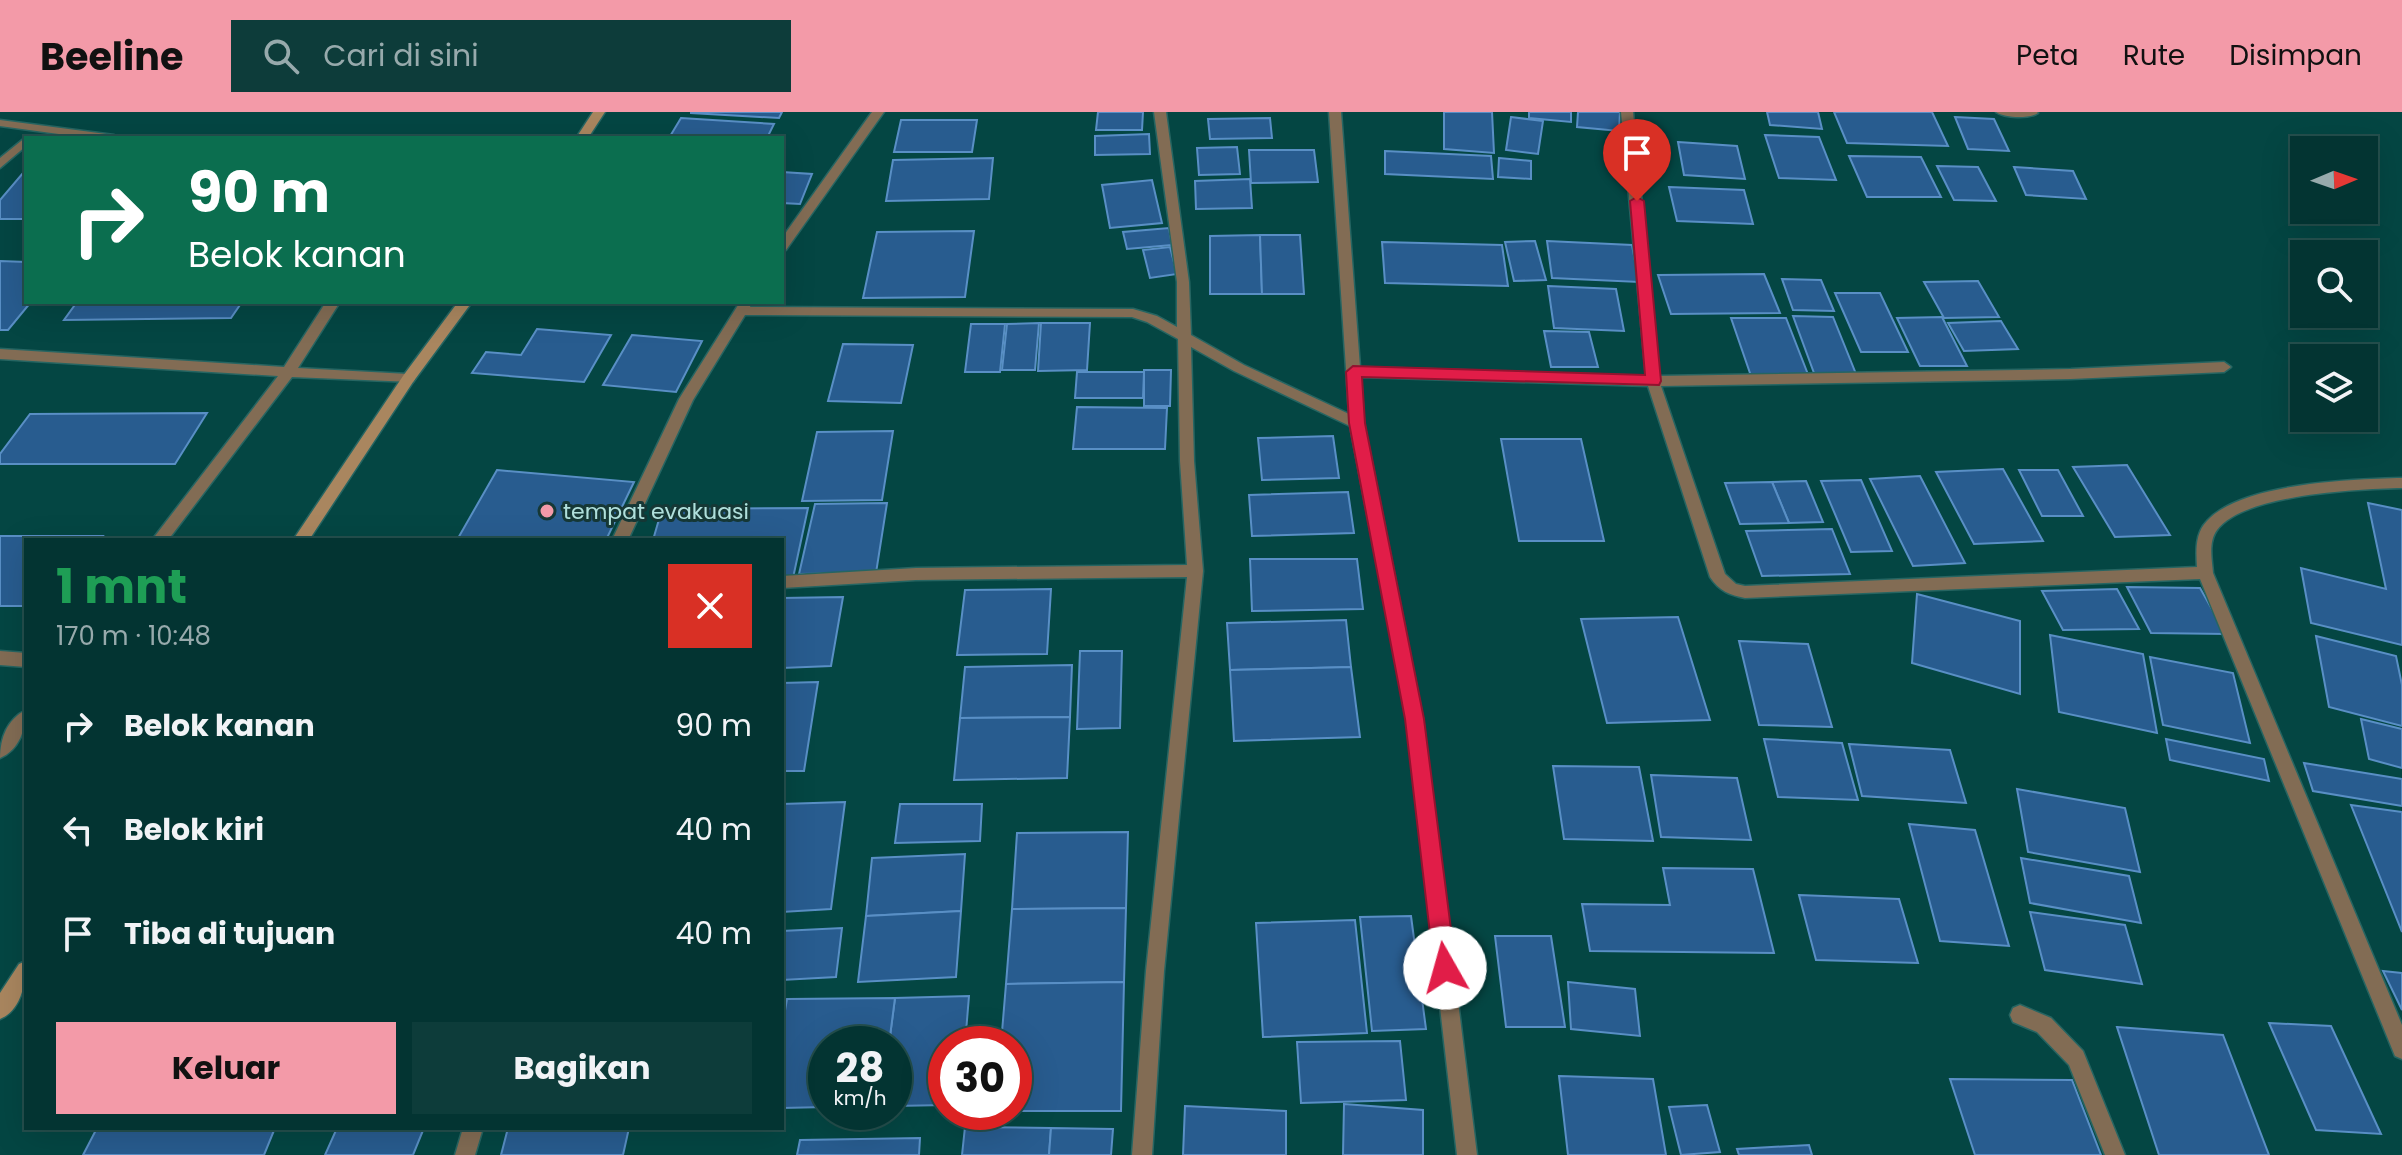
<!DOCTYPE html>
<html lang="id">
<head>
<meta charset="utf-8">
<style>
	:root { --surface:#033432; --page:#0d3c3a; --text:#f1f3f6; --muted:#97aaac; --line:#244f4d; --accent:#f39aa8 }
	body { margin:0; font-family:Poppins,sans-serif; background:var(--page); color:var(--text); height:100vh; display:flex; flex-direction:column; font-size:30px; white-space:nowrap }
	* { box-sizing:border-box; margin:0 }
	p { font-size:26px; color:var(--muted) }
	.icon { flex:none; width:44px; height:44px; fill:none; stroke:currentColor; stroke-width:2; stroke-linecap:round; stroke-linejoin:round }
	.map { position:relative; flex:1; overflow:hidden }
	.sheet { position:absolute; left:24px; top:426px; width:760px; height:592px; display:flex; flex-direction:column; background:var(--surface); border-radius:0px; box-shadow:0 8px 32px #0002,0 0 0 2px var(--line) }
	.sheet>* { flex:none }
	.hud { position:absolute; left:24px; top:24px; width:760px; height:168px; border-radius:0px; box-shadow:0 8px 32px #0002,0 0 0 2px var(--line); background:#0b6e4f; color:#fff; overflow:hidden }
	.needle { width:52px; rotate:88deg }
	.tools { position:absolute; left:2290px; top:24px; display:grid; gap:16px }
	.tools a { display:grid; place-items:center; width:88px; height:88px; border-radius:0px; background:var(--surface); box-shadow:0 8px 32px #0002,0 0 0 2px var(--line); font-size:40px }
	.speed { position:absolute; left:808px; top:914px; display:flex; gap:16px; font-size:40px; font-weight:700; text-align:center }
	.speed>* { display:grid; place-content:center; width:104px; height:104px; border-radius:50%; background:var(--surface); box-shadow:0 8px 32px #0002,0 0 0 2px var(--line); line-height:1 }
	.speed small { font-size:20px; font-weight:400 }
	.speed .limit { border:12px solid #d22; background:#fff; color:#111 }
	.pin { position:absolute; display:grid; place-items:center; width:68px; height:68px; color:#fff; margin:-82px -34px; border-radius:50% 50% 50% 0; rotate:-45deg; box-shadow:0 0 8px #0007 }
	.pin .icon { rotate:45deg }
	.me { position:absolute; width:88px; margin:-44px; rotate:353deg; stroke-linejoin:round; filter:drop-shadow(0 0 6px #0008) }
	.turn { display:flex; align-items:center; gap:28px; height:168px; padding:0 32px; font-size:36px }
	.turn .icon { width:104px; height:104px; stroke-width:2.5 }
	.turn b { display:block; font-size:56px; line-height:68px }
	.round { display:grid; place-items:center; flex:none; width:84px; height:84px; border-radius:0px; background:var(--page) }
	.overview { display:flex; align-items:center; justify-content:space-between; height:136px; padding:0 32px }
	h1 { font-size:48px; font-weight:700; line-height:60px; color:#1e9e55 }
	.primary-button { display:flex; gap:16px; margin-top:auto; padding:16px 32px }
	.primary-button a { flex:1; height:92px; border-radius:0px; background:var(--accent); color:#111; font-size:32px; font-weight:700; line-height:92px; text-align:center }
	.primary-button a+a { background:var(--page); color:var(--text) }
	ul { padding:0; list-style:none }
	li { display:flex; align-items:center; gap:24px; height:104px; padding:0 32px }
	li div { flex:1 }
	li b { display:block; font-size:30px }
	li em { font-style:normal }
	header { display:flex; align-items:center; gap:48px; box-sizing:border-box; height:112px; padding:0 40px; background:var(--accent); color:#111 }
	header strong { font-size:38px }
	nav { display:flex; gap:44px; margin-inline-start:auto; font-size:28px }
	.search { width:560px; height:72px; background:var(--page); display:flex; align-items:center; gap:20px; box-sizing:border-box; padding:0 28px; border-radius:0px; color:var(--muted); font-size:30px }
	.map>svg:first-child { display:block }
</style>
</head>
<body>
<header>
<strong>Beeline</strong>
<div class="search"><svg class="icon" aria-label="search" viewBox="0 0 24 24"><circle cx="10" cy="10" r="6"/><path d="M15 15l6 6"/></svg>Cari di sini</div>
<nav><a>Peta</a><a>Rute</a><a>Disimpan</a></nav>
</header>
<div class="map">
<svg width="2402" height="1043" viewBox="0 0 2402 1043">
	<rect width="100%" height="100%" fill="#044643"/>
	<g fill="#285c8f" stroke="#598fc5" stroke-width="2">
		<path d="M782,0L779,6L691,1V0Z"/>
		<path d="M1098,0H1143L1142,18H1096Z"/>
		<path d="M1444,0H1492L1494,41L1444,37Z"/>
		<path d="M1529,0H1571V10L1529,6Z"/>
		<path d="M1578,0H1620L1619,19L1577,15Z"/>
		<path d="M1767,0H1818L1822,17L1770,13Z"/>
		<path d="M1834,0H1932L1948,34L1847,31Z"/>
		<path d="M1511,5L1543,9L1538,42L1506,38Z"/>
		<path d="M1955,5L1994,7L2009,39L1968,37Z"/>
		<path d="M681,6L774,12L767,26H669Z"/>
		<path d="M1270,6L1272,26L1210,27L1208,7Z"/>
		<path d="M901,8H977L972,40H894Z"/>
		<path d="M1149,22L1150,42L1095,43V24Z"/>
		<path d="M1765,23L1819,25L1836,68L1779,66Z"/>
		<path d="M1678,30L1737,34L1745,67L1684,63Z"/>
		<path d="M1237,35L1240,62L1199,63L1197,36Z"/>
		<path d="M1249,38H1314L1318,70L1251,71Z"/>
		<path d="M1385,39L1491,44L1493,67L1385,62Z"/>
		<path d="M1849,44L1921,45L1941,85H1867Z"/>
		<path d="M993,46L989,87L886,89L893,48Z"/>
		<path d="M1499,46L1531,49V67L1498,65Z"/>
		<path d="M1937,54L1978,55L1996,89L1954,88Z"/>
		<path d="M2014,55L2073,59L2086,87L2026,83Z"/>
		<path d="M782,60L812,62L800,92L782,91Z"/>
		<path d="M23,61H26V107H0V88Z"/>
		<path d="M1250,67L1252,96L1196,97L1195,69Z"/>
		<path d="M1152,68L1162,111L1110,116L1102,73Z"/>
		<path d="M1669,75L1744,78L1753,112L1677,109Z"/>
		<path d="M1169,116L1172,133L1127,137L1123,120Z"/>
		<path d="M974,119L965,185L863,186L877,120Z"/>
		<path d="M1260,123L1262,182H1210V124Z"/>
		<path d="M1260,123H1300L1304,182H1262Z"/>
		<path d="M1535,129L1546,168L1514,169L1505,130Z"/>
		<path d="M1547,129L1632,133L1639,170L1552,166Z"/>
		<path d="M1382,130L1502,133L1508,174L1385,171Z"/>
		<path d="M1170,135L1177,162L1150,166L1143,138Z"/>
		<path d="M0,149L26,150V190H31L8,218H0Z"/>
		<path d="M1764,162L1780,201L1671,202L1658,163Z"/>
		<path d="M1782,167L1821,168L1834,199L1793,198Z"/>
		<path d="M1978,169L1999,205L1944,206L1924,170Z"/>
		<path d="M1548,174L1616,177L1624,219L1554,216Z"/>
		<path d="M1835,181H1880L1908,240H1861Z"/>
		<path d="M77,190H242L231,206L64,208Z"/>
		<path d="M1793,204L1833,205L1856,262L1814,261Z"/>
		<path d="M1942,205L1967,254H1920L1897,206Z"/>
		<path d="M1731,206H1786L1809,265L1751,264Z"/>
		<path d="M2001,209L2018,237L1964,239L1948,211Z"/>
		<path d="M1039,211L1035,258H1002L1007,212Z"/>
		<path d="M1041,211H1090L1087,258L1038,259Z"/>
		<path d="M971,212H1005L1000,260H965Z"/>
		<path d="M537,217L611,223L584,270L472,261L486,240L521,243Z"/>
		<path d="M1544,219L1589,220L1598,255H1551Z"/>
		<path d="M632,223L702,229L676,280L603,273Z"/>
		<path d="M843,232L913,233L901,291L828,289Z"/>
		<path d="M1144,258H1171L1170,294H1144Z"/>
		<path d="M1077,260H1144L1143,286H1075Z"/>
		<path d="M1077,295L1167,296L1165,337H1073Z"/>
		<path d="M207,301L175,352H0V342L30,302Z"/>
		<path d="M893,319L882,388L802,389L817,320Z"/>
		<path d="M1333,324L1339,366L1262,368L1258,326Z"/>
		<path d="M1501,327H1581L1604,429H1519Z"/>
		<path d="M2127,353L2170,423L2115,425L2073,355Z"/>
		<path d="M2003,357L2043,429L1974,432L1936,360Z"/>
		<path d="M497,358L634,370L606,428H457Z"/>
		<path d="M2019,358H2058L2083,404H2042Z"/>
		<path d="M1920,364L1965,451L1913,454L1870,367Z"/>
		<path d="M1861,368L1892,439L1851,440L1821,369Z"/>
		<path d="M1806,369L1823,410L1789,411L1772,370Z"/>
		<path d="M1772,370L1789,411L1740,412L1725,371Z"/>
		<path d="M1348,380L1354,421L1252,424L1249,383Z"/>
		<path d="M887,391L876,461L799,462L815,392Z"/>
		<path d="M2368,391L2402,398V533L2311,511L2301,456L2386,477Z"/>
		<path d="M808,396L793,466H782V428H653L662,397Z"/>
		<path d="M1832,417L1850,462L1762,464L1746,419Z"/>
		<path d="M0,424H103L101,428H26V494H0Z"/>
		<path d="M1250,447H1357L1363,497L1252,499Z"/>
		<path d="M2127,475L2200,476L2226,522L2151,521Z"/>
		<path d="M1051,477L1047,542L957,543L965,478Z"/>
		<path d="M2117,477L2139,517L2063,518L2042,479Z"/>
		<path d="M1917,482L2020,509V582L1912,551Z"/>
		<path d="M843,485L831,554L782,556V486Z"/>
		<path d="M1678,505L1710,608L1607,611L1581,507Z"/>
		<path d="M1346,508L1351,555L1230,558L1227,511Z"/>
		<path d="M2050,523L2143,542L2157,621L2059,600Z"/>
		<path d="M2316,524L2396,544L2402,573V614L2329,595Z"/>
		<path d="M1739,529L1808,532L1832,615L1759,613Z"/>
		<path d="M1080,539H1122L1120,616L1077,617Z"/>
		<path d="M2150,545L2233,561L2250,631L2163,613Z"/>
		<path d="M1072,553L1070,605L960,606L965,555Z"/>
		<path d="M1351,555L1360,625L1234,629L1230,558Z"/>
		<path d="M818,570L804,659H782V571Z"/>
		<path d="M1070,605L1067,666L954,668L960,606Z"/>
		<path d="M2361,607L2402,617V656L2369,647Z"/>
		<path d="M1764,627L1842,631L1858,688L1778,685Z"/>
		<path d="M2166,627L2264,647L2269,669L2170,648Z"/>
		<path d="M1849,632L1950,638L1966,691L1862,684Z"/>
		<path d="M2304,651L2402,667V694L2313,679Z"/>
		<path d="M1553,654L1639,655L1653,729L1564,727Z"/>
		<path d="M1651,663L1737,666L1751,728L1661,725Z"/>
		<path d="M2017,677L2125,696L2140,760L2028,740Z"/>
		<path d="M845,690L831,797L782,800V692Z"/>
		<path d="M900,692H982L980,729L895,731Z"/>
		<path d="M2351,693L2402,700V820Z"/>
		<path d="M1909,712L1975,718L2009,834L1940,829Z"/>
		<path d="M1128,720L1126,796L1012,797L1017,721Z"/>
		<path d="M965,742L961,799L866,804L872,746Z"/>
		<path d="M2021,746L2129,764L2141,811L2030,791Z"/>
		<path d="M1663,756L1753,757L1774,841L1590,839L1582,792L1670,793Z"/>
		<path d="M1799,783L1899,787L1918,851L1816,848Z"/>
		<path d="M1126,796L1124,870L1006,872L1012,797Z"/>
		<path d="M961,799L956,865L858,870L866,804Z"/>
		<path d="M2030,800L2125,813L2142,872L2045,858Z"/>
		<path d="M1411,804L1426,917L1372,919L1360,805Z"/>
		<path d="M1355,808L1367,921L1263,925L1256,811Z"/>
		<path d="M842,816L836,865L782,868V819Z"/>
		<path d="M1495,824H1551L1565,915H1506Z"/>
		<path d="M2383,859L2402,861V898Z"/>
		<path d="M1124,870L1121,999H1014V932H1001L1006,872Z"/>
		<path d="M1568,870L1635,877L1640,924L1571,917Z"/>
		<path d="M969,884L965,932H946V993L894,994V932H889L895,886Z"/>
		<path d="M895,886L889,932H826V995L782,996V916L787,887Z"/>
		<path d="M2269,911L2331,914L2381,1022L2316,1018Z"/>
		<path d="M2117,915L2223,923L2269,1043H2159Z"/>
		<path d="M1400,929L1406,988L1301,991L1297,930Z"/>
		<path d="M1559,964L1653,967L1666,1043H1568Z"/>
		<path d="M1950,967L2072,968L2101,1043H1975Z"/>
		<path d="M1344,992L1423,998V1043H1343Z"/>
		<path d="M1707,993L1720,1040L1681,1043L1669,995Z"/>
		<path d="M1185,994L1286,999V1043H1183Z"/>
		<path d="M965,1015L1051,1016L1049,1043H962Z"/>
		<path d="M97,1016H275L264,1043H83Z"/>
		<path d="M337,1016H424L413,1043H325Z"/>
		<path d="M508,1016H629L623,1043H501Z"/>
		<path d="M1051,1016L1113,1017L1111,1043H1049Z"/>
		<path d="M920,1026L919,1043H797L800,1028Z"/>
		<path d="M1809,1033L1812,1043H1739L1737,1037Z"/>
	</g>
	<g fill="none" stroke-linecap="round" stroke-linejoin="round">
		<defs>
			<g id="minor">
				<path d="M872,0H884L786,138L782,139V126Z"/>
				<path d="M1154,0H1166L1189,170L1191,223L1244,253L1349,302L1329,0H1341L1360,255L1646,264L1621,0H1633L1659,264L2071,257L2224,250L2231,255L2224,260L2071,267L1661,274L1725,462L1736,472L1745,474L2197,455C2196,439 2195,421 2207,409C2241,371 2353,367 2402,366V376C2359,377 2243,382 2217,418C2208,430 2212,448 2213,461L2402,913V947L2395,944L2200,467L1745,486C1730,483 1719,479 1710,465L1648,274L1361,265L1364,311L1423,607L1477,1043H1457L1407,607L1350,314L1234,259L1191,235L1194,349L1203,459L1164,859L1152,1043H1132L1146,859L1187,465L916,468L782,476V464L916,456L1187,453L1180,349L1178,227L1147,210L1132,205L745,203L693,288L628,428H612L679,287L740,190H752L750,195L1133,197L1157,204L1177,215V170Z"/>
				<path d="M1996,0H2037L2038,1C2029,7 2005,6 1996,0Z"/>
				<path d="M0,8L114,23L120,26H88L0,14Z"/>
				<path d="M26,25L30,26H26V34L0,56V46Z"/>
				<path d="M326,190H340L298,256L408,262L415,267L413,270L292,265L168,428H152L278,264L0,247V237L284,255Z"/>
				<path d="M0,539L26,541V555L0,553Z"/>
				<path d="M26,598C26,617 19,638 0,646C0,627 7,607 26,598Z"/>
				<path d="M2020,893L2051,906L2083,939L2125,1043H2105L2069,953L2037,920L2013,910L2010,903L2013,896Z"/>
				<path d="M463,1016H483L475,1043H455Z"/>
			</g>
			<g id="secondary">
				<path d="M593,0H605L588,26H576Z"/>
				<path d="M458,190H472L413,270L309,428H293L403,264Z"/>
				<path d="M26,849C26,869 22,898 0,907V881L19,852Z"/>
			</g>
		</defs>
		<use href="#minor" stroke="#266562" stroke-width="3"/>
		<use href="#secondary" stroke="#266562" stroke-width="3"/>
		<use href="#minor" fill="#826c54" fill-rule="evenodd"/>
		<use href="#secondary" fill="#a9865f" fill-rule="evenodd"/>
	</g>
	<path fill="#e11d48" stroke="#92132f" stroke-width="2" d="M1637,85L1644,89L1661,269L1659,273L1362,265L1365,311L1424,607L1456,856L1452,864L1445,867L1437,864L1434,856L1405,607L1349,311L1346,260L1353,254L1645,263L1630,89Z"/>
	<circle fill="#f39aa8" stroke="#163836" stroke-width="3" cx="547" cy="399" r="8"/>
	<g text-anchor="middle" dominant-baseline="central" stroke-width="6" stroke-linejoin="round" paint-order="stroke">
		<g font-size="22" fill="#b0e0dc" stroke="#163836" text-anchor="start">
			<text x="563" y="399">tempat evakuasi</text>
		</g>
	</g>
</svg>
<div class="tools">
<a><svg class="needle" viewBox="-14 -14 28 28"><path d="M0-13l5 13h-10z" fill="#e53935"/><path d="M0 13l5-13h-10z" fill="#97aaac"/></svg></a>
<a><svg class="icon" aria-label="search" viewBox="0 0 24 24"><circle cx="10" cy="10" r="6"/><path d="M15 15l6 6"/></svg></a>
<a><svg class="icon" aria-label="layers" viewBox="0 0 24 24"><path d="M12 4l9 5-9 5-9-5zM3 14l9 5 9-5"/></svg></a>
</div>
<div class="speed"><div>28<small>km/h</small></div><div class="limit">30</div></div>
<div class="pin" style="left:1637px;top:89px;background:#d93025"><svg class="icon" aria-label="arrive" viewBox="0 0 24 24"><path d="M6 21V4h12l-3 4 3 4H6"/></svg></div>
<svg class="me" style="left:1445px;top:856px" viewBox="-20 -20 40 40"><circle r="19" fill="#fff"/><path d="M0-13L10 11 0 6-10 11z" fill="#e11d48"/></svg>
<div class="hud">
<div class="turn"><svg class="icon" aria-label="right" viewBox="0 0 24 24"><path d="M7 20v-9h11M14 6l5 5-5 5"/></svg><div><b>90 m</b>Belok kanan</div></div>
</div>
<section class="sheet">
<div class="overview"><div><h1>1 mnt</h1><p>170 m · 10:48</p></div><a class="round" style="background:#d93025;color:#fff"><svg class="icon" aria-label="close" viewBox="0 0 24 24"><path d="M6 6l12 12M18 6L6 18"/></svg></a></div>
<ul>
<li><svg class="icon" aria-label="right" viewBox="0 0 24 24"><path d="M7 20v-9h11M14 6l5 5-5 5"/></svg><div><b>Belok kanan</b></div><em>90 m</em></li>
<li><svg class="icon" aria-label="left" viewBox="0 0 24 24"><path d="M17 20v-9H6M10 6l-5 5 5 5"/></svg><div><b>Belok kiri</b></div><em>40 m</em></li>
<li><svg class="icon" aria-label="arrive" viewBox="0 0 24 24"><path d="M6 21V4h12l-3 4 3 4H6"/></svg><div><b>Tiba di tujuan</b></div><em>40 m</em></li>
</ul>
<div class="primary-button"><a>Keluar</a><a>Bagikan</a></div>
</section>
</div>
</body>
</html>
